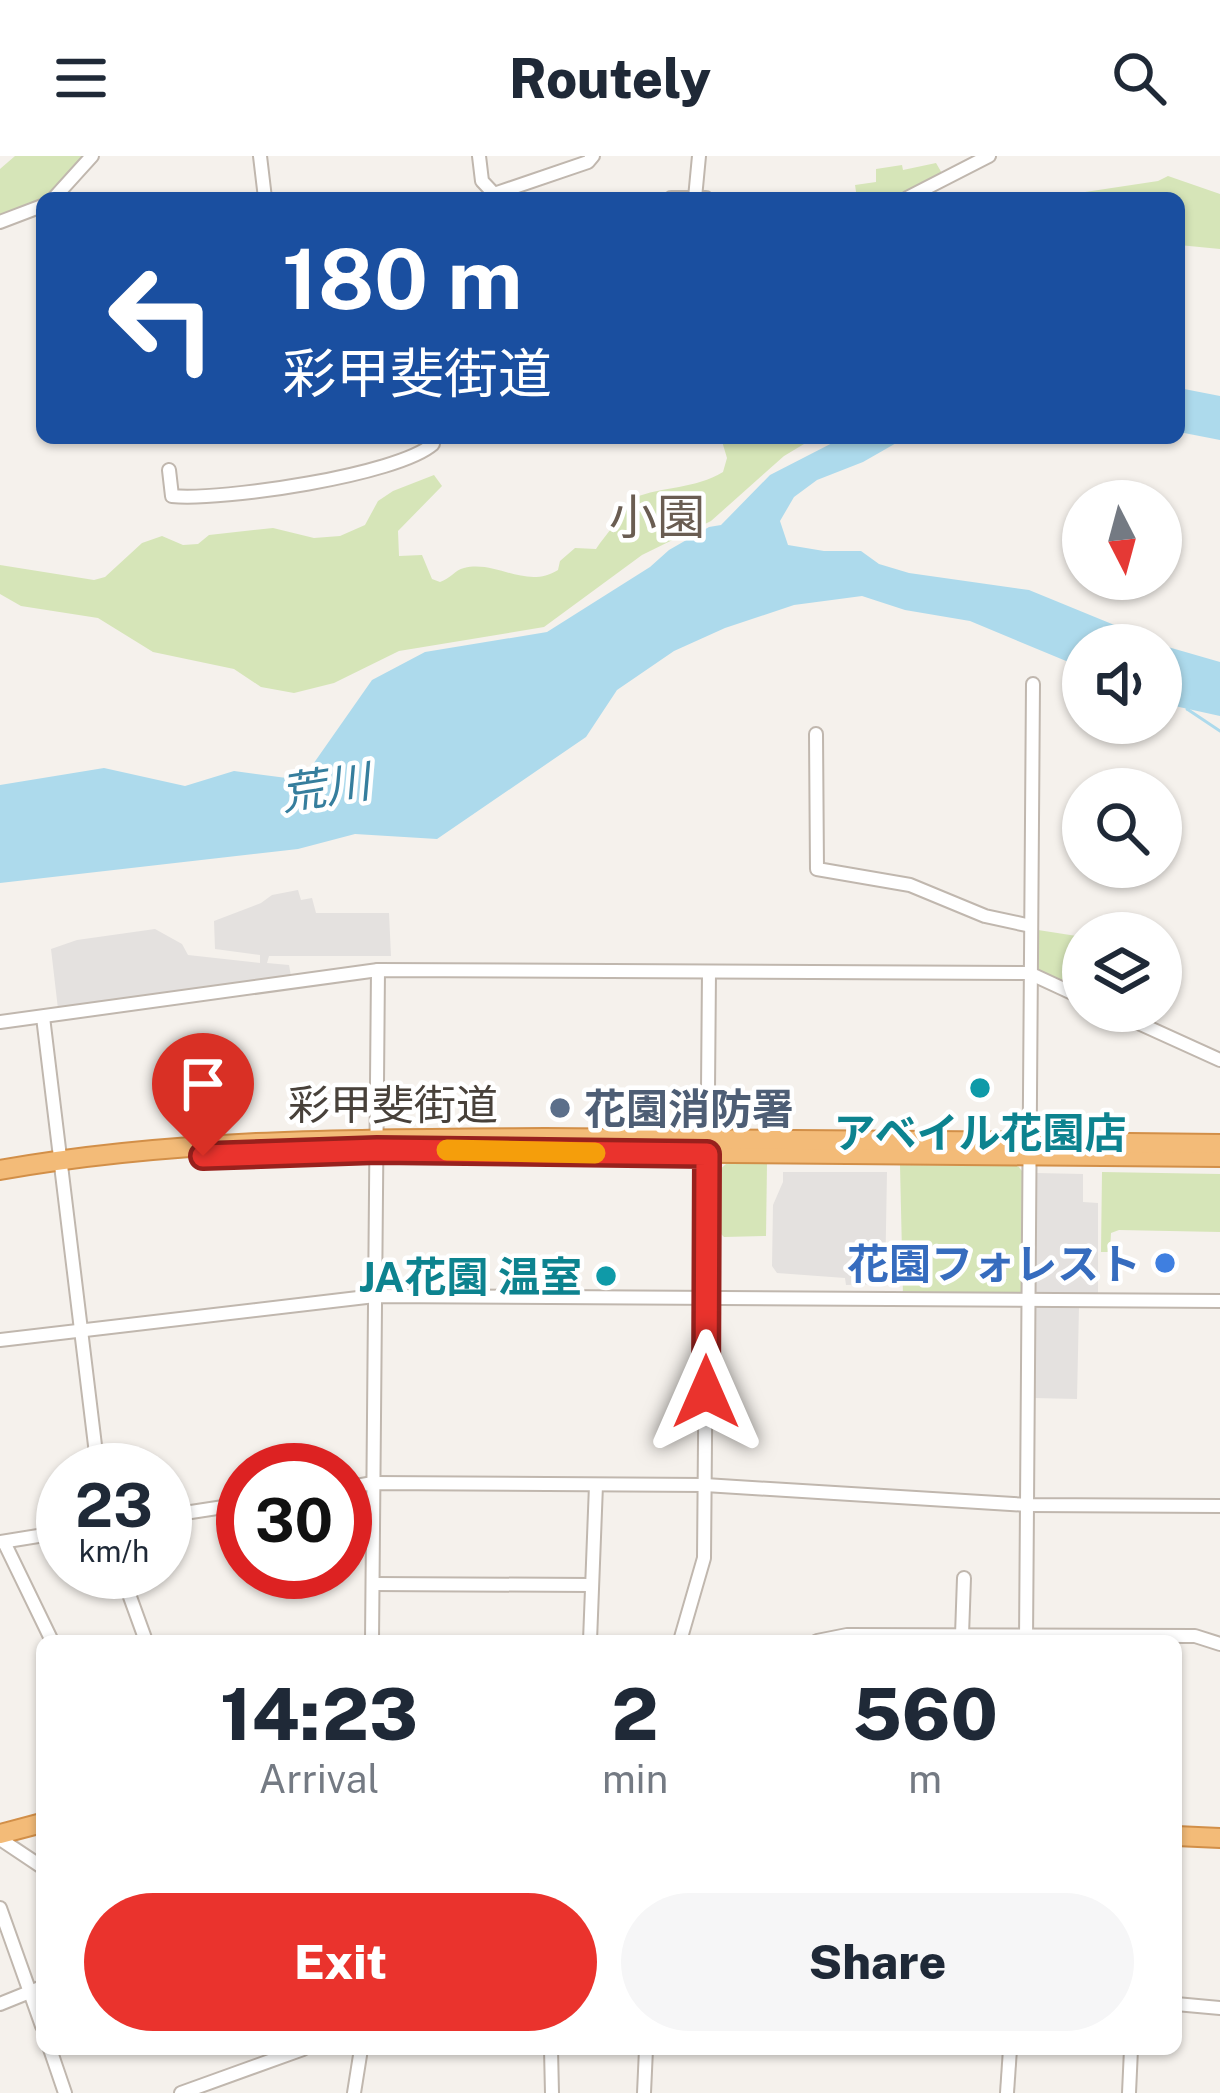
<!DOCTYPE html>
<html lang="en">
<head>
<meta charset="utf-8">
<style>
	:root { --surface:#fff; --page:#f6f6f7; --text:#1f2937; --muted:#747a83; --accent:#ea332d }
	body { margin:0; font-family:"Public Sans","Noto Sans JP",sans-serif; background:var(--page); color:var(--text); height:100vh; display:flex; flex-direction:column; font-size:45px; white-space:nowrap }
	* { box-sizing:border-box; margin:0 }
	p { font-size:39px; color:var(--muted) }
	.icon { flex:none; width:66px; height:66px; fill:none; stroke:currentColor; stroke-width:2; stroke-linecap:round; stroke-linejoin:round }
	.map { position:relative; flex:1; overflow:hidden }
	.drawer { position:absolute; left:36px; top:1479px; width:1146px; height:420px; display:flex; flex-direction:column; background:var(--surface); border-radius:18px; box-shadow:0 3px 9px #0004 }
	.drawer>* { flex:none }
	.top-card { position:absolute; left:36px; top:36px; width:1149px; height:252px; border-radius:18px; box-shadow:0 3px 9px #0004; background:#1a4fa0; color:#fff; overflow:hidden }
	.needle { width:78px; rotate:174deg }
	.buttons { position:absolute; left:1062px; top:324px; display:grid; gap:24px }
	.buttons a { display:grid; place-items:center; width:120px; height:120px; border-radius:50%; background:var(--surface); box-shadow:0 3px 9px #0004; font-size:60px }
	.speed { position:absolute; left:36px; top:1287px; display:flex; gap:24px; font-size:60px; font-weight:700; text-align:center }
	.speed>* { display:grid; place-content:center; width:156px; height:156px; border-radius:50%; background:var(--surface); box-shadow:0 3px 9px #0004; line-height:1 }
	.speed small { font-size:30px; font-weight:400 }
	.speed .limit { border:18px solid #d22; background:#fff; color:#111 }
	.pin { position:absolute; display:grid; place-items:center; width:102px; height:102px; color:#fff; margin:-123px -51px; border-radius:50% 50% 50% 0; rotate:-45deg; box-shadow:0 0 12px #0007 }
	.pin .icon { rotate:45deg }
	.me { position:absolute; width:132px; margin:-66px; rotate:0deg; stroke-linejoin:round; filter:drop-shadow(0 0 9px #0008) }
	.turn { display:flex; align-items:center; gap:42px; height:252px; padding:0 48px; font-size:54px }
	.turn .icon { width:156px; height:156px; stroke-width:2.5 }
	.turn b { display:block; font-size:84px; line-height:102px }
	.eta { display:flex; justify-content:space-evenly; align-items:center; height:204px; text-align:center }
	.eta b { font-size:72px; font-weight:800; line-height:84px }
	.button { display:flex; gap:24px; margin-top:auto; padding:24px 48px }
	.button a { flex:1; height:138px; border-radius:72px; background:var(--accent); color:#fff; font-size:48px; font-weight:800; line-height:138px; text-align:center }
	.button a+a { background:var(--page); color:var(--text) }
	header { display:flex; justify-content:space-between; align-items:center; height:156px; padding:0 48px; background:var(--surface); font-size:54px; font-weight:800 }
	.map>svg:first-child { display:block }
</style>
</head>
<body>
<header><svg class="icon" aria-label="menu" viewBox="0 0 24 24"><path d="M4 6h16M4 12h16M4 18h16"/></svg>Routely<svg class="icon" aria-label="search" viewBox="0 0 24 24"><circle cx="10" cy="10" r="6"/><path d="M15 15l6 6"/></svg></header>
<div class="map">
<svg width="1220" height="1937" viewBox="0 0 1220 1937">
	<rect width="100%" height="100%" fill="#f5f1ec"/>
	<g fill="#d6e5b8">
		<path d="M15,0H85L45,42L0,61V13Z"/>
		<path d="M936,7L943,19L895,42H857L855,29L876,26V13L902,9L903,14Z"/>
		<path d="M1168,20L1220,38V93L1179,89V42H1067L1072,38L1158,25Z"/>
		<path d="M721,282H814L784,300L711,365L642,399L544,471L399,495L334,527L294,537L261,531L234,513L153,496L98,462L21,450L0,438V409L94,424L105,421L142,387L162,380L183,389L198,388L209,379L273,372L314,382L340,380L365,369L378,345L393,335L434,319L442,330L398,375L399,400L422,399L432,423L440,426C450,423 455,414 464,412C497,404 526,434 558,414L560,405L575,392L596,393C608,375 623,361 633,342C664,330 695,333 723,316L727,302Z"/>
		<path d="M1038,774L1083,781V837L1037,816Z"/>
		<path d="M726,1008H767L766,1080L724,1081L716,1073V1017Z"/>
		<path d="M900,1009L1018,1010L1022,1015L1021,1138L903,1140Z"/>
		<path d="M1102,1016L1220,1018V1076L1119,1074L1111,1077L1110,1096H1101Z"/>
	</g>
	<g fill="#e4e1df">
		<path d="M298,734L301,744L312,742L316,757H389L391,800H269L267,807L289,809L291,820L58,853L51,793L77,784L155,773L182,788L188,799L260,807V799L215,793L214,765L261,747L272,739Z"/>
		<path d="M783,1016H887L885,1128L846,1129L845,1122L777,1117L772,1110L773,1049L783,1026Z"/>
		<path d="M1036,1017L1083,1018V1046L1098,1047V1140L1036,1139Z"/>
		<path d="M1036,1149L1079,1150L1077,1243L1034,1242Z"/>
	</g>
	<g fill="#addaec">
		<path d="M1179,232L1220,240V284L1179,276Z"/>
		<path d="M842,282H905L863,306L817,324L794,341L780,365L788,389L824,395H861L879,408L909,417L1029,434L1168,491L1220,506V560L1161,547V489H1083V512L970,465L905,454L862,440L794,449L725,472L674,495L617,534L586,581L437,683L355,678L298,693L0,727V629L104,612L185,630L234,615L302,624L372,524L425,496L547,476L650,411L669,394L709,371L721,369L770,319Z"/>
	</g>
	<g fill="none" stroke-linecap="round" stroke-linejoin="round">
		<path stroke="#addaec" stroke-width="3" d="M1187,553L1220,575"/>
		<defs>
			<g id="minor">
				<path d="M260,0L265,42"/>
				<path d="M479,0L482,25L497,41"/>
				<path d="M494,38L588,6L593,0"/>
				<path d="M54,42L92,0"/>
				<path d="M671,42H706"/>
				<path d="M695,42L699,0"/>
				<path d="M907,42L989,0"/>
				<path d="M0,66L42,50"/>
				<path d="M169,314L172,340C222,345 398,319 433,288V282"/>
				<path d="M816,578L817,713L910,729L985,760L1031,770"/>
				<path d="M1112,855L1220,904"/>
				<path d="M43,861L98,1314"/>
				<path d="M0,866L378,814L1029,817L1083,842"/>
				<path d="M0,1184L375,1140L1220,1145"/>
				<path d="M345,1332L373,1327L705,1329L1028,1349L1220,1350"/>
				<path d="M165,1360L243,1348"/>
				<path d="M1,1386L63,1376"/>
				<path d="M4,1386L52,1485"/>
				<path d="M121,1416L146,1485"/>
				<path d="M373,1428L591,1429"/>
				<path d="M962,1479L964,1422"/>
				<path d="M372,1485L378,814"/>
				<path d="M590,1485L596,1329"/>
				<path d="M680,1485L704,1402L709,816"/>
				<path d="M817,1485L847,1479L1195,1480L1220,1488"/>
				<path d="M1026,1485L1033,528"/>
				<path d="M0,1683L42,1711"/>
				<path d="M0,1752L42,1870"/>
				<path d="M0,1848L42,1831"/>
				<path d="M1176,1848L1220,1852"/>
				<path d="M50,1893L65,1937"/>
				<path d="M551,1893L552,1937"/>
				<path d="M181,1937L303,1893"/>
				<path d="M354,1937L361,1893"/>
				<path d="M644,1937L646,1893"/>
				<path d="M1007,1937L1010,1893"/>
				<path d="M1129,1937L1131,1893"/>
			</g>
			<g id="highway">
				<path d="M469,995L1220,1001"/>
				<path d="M0,1014C181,982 362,983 545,982C770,982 995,986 1220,988"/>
				<path d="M0,1678L42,1667"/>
				<path d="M1176,1680L1220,1682"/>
			</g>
		</defs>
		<use href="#minor" stroke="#c0b7ae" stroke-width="16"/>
		<use href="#highway" stroke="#d28f48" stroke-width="22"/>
		<use href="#minor" stroke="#fff" stroke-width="12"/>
		<use href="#highway" stroke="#f3bb78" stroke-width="18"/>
	</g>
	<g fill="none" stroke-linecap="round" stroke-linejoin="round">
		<defs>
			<path id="route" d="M203,1000L377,994L707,998L706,1236"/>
		</defs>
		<use href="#route" stroke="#98211d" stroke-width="30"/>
		<use href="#route" stroke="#ea332d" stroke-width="21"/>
		<path stroke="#f59e0b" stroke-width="21" d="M447,994L595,997"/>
	</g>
	<g fill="#0f9aa8" stroke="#fff" stroke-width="4.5">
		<circle cx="980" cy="932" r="12"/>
		<circle cx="606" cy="1120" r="12"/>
	</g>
	<circle fill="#5c6f8a" stroke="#fff" stroke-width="4.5" cx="560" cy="952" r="12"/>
	<circle fill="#3f7fe0" stroke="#fff" stroke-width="4.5" cx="1165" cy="1107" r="12"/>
	<g text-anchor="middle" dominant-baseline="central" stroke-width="9" stroke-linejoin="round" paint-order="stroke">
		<g font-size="42" fill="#48413a" stroke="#fff">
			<text x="393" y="948">彩甲斐街道</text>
		</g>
		<g font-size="42" font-weight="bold" fill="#4e5e75" stroke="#fff" text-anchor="start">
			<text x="584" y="952">花園消防署</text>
		</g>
		<g font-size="42" font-weight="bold" fill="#0d838f" stroke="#fff">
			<text x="980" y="976">アベイル花園店</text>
			<text x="582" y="1120" text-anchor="end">JA花園 温室</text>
		</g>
		<g font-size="42" font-weight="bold" fill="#366cbe" stroke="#fff" text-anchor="end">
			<text x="1141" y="1107">花園フォレスト</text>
		</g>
		<g font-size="45" font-style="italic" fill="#367e9d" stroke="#fff">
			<text transform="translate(325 631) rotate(-9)">荒川</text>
		</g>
		<g font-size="48" fill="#6a5d52" stroke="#fff">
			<text x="657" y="360">小園</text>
		</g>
	</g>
</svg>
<div class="buttons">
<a><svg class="needle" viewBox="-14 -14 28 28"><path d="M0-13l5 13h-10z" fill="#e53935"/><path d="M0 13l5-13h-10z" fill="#747a83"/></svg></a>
<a><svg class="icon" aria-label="sound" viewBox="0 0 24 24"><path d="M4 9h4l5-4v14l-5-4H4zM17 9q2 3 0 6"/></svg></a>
<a><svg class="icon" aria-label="search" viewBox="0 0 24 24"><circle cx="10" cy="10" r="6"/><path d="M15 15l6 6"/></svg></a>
<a><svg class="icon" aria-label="layers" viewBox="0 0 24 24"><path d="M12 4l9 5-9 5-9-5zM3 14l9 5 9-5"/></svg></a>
</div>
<div class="speed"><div>23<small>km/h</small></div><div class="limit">30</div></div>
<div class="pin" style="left:203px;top:1000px;background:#d93025"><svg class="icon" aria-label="arrive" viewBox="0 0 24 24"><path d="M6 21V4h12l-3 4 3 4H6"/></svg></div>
<svg class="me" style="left:706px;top:1236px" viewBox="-20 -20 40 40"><path d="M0-17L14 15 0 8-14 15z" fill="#ea332d" stroke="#fff" stroke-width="4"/></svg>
<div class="top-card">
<div class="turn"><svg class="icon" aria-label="left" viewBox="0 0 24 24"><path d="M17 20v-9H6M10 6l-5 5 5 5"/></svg><div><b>180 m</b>彩甲斐街道</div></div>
</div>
<section class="drawer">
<div class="eta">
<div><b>14:23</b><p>Arrival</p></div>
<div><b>2</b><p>min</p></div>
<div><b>560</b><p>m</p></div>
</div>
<div class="button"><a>Exit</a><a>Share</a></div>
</section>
</div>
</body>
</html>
